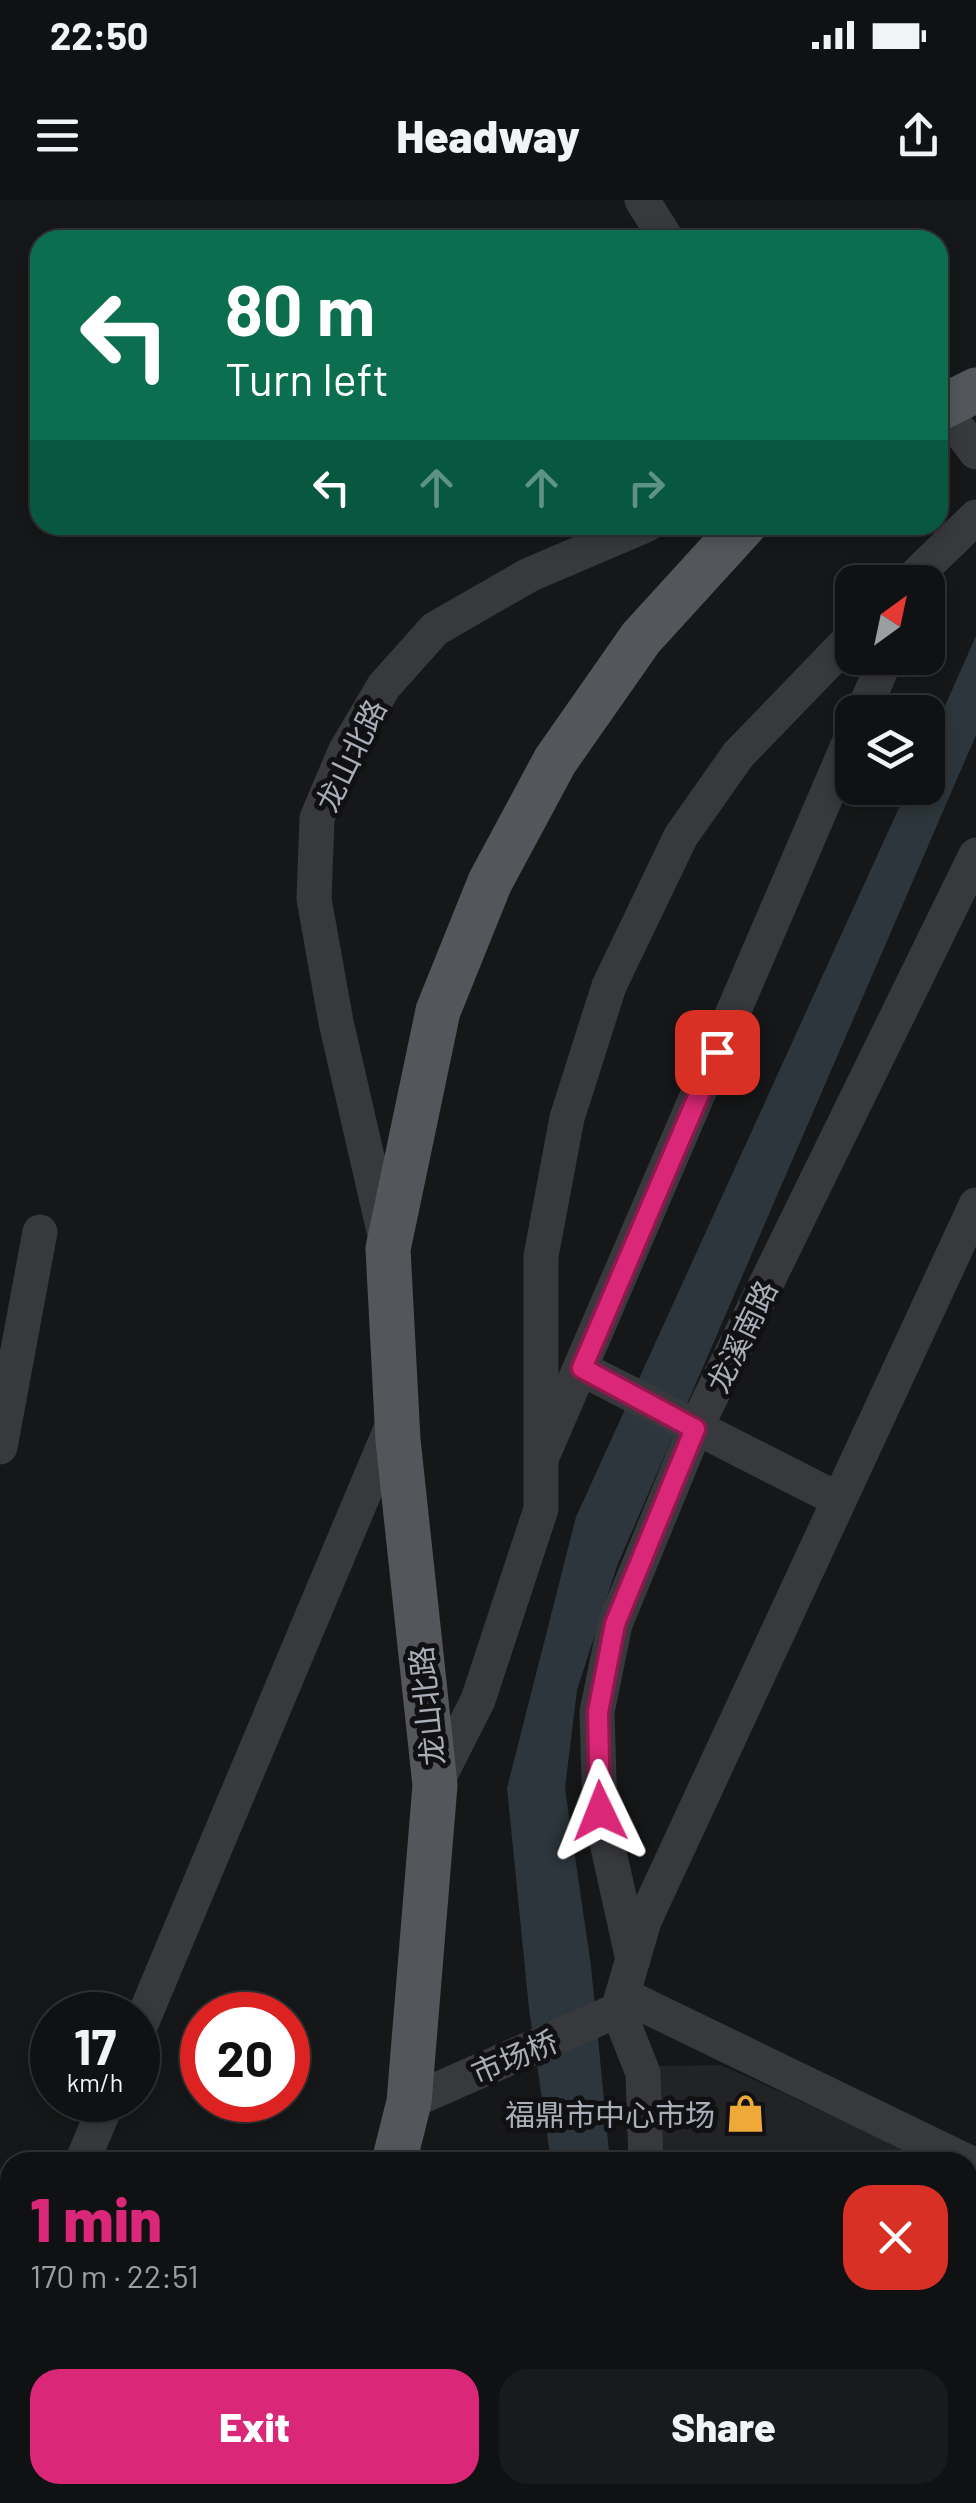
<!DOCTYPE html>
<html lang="en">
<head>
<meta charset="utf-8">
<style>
	:root { --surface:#101112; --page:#191a1b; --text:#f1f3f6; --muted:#9c9d9f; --line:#303132; --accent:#db2777 }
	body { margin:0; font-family:Barlow,"Noto Sans SC",sans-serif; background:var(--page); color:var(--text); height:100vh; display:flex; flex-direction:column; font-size:38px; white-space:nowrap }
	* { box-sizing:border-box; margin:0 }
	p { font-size:32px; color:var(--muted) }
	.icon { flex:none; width:55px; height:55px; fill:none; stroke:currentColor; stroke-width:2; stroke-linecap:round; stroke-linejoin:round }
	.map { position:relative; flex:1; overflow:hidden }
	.panel { position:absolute; left:0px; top:1952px; width:978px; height:352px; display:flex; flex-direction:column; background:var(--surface); border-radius:30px 30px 0 0; box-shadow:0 5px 15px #0003,0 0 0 2px var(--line) }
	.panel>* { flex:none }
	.top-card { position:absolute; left:30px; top:30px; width:918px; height:305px; border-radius:30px; box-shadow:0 5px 15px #0003,0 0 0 2px var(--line); background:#0b6e4f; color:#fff; overflow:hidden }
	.needle { width:65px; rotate:33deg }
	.tools { position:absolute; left:835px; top:365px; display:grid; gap:20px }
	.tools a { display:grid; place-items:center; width:110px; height:110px; border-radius:20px; background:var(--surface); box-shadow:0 5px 15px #0003,0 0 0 2px var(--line); font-size:50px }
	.speed { position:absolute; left:30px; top:1792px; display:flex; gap:20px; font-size:50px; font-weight:700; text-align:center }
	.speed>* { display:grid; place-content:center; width:130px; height:130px; border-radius:50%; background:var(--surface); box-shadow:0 5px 15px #0003,0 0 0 2px var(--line); line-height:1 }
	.speed small { font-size:25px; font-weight:400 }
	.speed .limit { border:15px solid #d22; background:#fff; color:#111 }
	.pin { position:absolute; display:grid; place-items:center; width:85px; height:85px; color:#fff; margin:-42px; border-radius:20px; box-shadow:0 5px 15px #0006 }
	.me { position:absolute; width:110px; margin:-55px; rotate:358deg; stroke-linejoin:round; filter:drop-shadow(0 0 8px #0008) }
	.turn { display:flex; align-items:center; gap:35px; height:210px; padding:0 30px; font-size:45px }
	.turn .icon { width:130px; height:130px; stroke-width:2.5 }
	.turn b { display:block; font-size:70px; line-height:85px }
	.lanes { display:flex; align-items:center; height:95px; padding:0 30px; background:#0003; justify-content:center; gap:50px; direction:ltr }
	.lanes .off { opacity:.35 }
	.round { display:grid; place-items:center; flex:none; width:105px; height:105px; border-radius:30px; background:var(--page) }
	.summary { display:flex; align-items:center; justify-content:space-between; height:170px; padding:0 30px }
	h1 { font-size:60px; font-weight:800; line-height:75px; color:var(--accent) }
	.button { display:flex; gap:20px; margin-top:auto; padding:20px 30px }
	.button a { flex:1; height:115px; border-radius:30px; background:var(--accent); color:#fff; font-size:40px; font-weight:800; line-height:115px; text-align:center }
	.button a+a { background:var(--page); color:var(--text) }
	.status { display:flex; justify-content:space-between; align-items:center; height:70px; padding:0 50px; background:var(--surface); direction:ltr }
	.status svg { height:28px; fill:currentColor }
	header { display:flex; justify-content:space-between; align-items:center; height:130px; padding:0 30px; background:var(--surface); font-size:45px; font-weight:800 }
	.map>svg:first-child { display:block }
</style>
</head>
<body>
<div class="status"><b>22:50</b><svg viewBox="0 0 49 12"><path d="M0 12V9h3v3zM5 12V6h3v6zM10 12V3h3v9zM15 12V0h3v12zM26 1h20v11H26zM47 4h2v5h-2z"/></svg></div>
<header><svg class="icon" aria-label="menu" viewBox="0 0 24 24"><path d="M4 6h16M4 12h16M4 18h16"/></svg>Headway<svg class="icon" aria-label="share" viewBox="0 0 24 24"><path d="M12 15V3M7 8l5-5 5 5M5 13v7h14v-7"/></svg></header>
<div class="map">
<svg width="976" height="2303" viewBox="0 0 976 2303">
	<rect width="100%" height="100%" fill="#161718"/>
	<g fill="#222325">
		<path d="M721,1865L934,1962H663L659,1866Z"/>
		<path d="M968,1978L976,1982V2095L968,2121Z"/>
		<path d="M634,2295H912L909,2303H632Z"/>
	</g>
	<path fill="#2d363c" d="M976,436V535L617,1366L577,1490L565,1588L591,1766L610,1962H551L529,1809L507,1588L576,1317L908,588H928V544Z"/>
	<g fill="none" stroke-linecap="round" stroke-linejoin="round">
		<g stroke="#38393d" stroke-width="35">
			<path d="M642,0L667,40"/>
			<path d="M942,207L976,252"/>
			<path d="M909,382L976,317"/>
			<path d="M863,512L886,458"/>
			<path d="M387,1044L336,822L314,699L317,618L345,552L384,486L435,429L529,375L646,325"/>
			<path d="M582,1169L839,1300"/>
			<path d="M0,1247L40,1032"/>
			<path d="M544,1252L852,536"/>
			<path d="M435,1585L478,1500L541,1309V1056L567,918L609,786L681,636L738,555L852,437"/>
			<path d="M633,1760L600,1611L597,1512L615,1424L695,1229L976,655"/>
			<path d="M623,1795L976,1966"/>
			<path d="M138,1831L396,1217"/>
			<path d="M409,1902L618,1810"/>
			<path d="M82,1962L108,1900"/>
			<path d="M646,1962L643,1873L618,1810L644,1721L976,1005"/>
			<path d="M0,2152L10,2132"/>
			<path d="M968,2173L976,2148"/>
			<path d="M617,2303L619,2295"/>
			<path d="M924,2303L927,2295"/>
		</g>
		<g stroke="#54565c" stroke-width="45">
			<path d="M938,209L976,190"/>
			<path d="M394,1962L409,1902L435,1585L398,1240L388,1049L438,811L490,682L555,561L641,438L744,325"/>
			<path d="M314,2303L316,2295"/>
		</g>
	</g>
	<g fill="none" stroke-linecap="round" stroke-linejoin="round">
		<defs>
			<path id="route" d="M600,1611L598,1512L615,1424L695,1229L582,1168L717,852"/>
		</defs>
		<use href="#route" stroke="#8e194d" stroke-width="25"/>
		<use href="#route" stroke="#db2777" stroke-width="18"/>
	</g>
	<defs>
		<symbol id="shop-bare" viewBox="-9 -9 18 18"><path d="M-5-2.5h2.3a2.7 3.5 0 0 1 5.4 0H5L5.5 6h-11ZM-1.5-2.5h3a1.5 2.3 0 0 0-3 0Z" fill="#eea939" stroke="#111113" stroke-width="2.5" paint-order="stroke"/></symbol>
	</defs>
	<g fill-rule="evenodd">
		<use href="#shop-bare" x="718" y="1886" width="55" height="55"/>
	</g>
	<g text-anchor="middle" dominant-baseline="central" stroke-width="10" stroke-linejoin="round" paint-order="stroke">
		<g font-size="30" fill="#a9aeb8" stroke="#111113">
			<text transform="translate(350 555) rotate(-64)">龙山北路</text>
			<text transform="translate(741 1136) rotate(-64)">龙溪南路</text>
			<text transform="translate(426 1506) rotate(-96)">龙山北路</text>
			<text transform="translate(514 1856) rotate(-23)">市场桥</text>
		</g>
		<g font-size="30" fill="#a9aeb8" stroke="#111113" text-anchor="end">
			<text x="715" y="1914">福鼎市中心市场</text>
		</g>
	</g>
</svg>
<div class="tools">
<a><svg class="needle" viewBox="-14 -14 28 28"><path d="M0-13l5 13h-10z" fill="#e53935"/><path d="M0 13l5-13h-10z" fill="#9c9d9f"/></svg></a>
<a><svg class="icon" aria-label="layers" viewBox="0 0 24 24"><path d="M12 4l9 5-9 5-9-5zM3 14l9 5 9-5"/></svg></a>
</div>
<div class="speed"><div>17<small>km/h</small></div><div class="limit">20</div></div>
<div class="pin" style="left:717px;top:852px;background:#d93025"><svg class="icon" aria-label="arrive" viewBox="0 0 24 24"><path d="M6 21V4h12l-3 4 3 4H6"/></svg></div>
<svg class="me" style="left:600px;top:1611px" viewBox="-20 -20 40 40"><path d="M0-17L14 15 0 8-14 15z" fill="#db2777" stroke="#fff" stroke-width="4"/></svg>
<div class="top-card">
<div class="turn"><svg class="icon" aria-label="left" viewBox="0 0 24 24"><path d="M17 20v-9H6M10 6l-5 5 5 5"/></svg><div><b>80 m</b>Turn left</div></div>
<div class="lanes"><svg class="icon" aria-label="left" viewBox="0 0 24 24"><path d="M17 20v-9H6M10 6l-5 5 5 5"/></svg><svg class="icon off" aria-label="ahead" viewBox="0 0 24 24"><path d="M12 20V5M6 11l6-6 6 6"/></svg><svg class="icon off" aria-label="ahead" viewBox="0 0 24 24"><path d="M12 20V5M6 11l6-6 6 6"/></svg><svg class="icon off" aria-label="right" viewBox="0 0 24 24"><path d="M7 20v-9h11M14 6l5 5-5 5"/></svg></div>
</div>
<section class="panel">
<div class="summary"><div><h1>1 min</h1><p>170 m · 22:51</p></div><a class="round" style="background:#d93025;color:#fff"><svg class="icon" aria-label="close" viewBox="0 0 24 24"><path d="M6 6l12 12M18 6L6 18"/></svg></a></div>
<div class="button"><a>Exit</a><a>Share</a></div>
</section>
</div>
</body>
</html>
